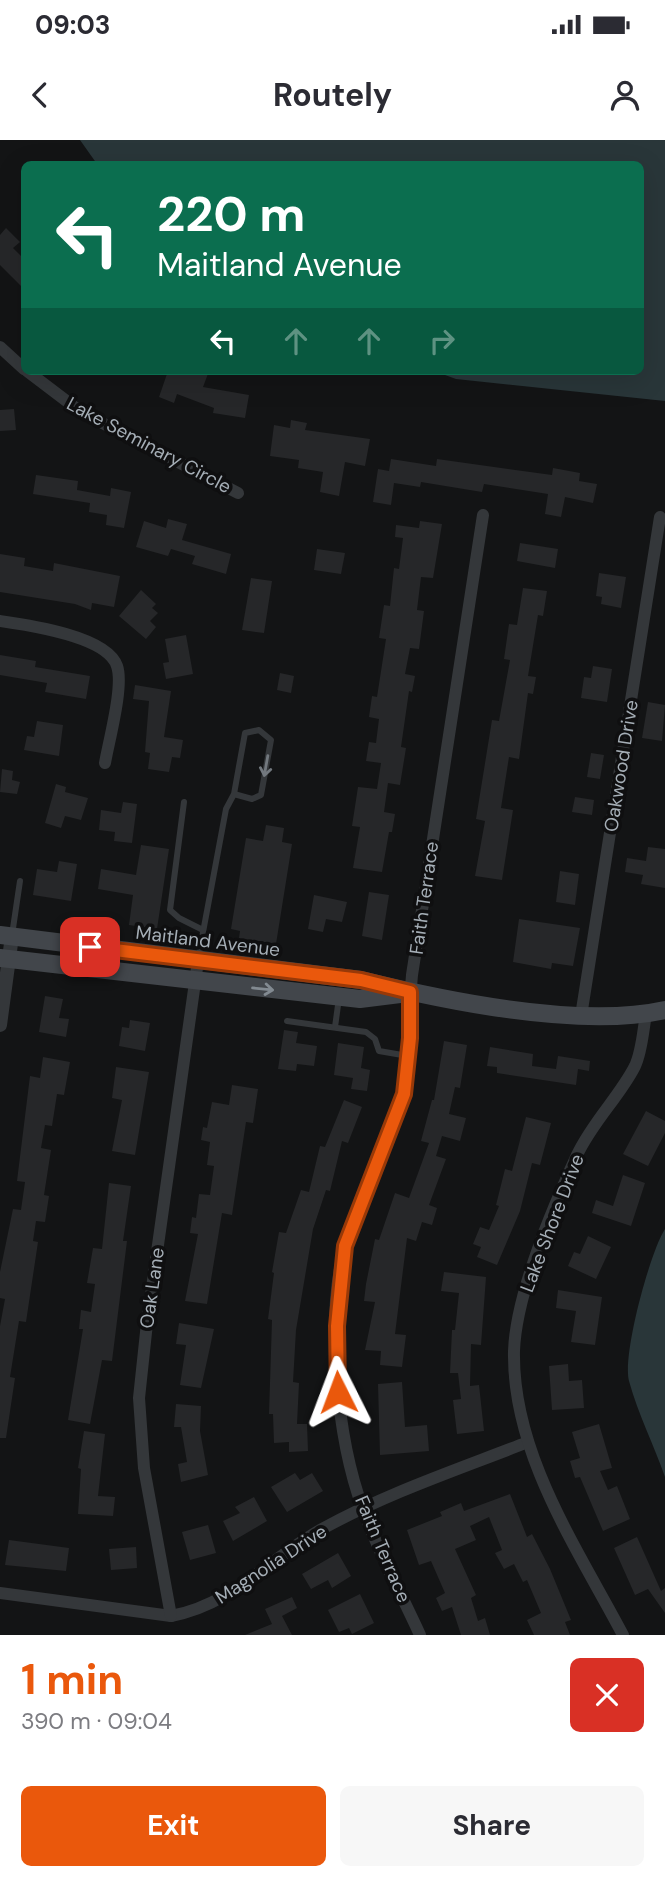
<!DOCTYPE html>
<html lang="en">
<head>
<meta charset="utf-8">
<style>
	:root { --surface:#fff; --page:#f7f7f7; --text:#2b2b33; --muted:#7c7c81; --accent:#ea580c }
	body { margin:0; font-family:"DM Sans",sans-serif; background:var(--page); color:var(--text); height:100vh; display:flex; flex-direction:column; font-size:26px; white-space:nowrap }
	* { box-sizing:border-box; margin:0 }
	p { font-size:23px; color:var(--muted) }
	.icon { flex:none; width:38px; height:38px; fill:none; stroke:currentColor; stroke-width:2; stroke-linecap:round; stroke-linejoin:round }
	.map { position:relative; height:1495px; overflow:hidden }
	.sheet { display:flex; flex-direction:column; background:var(--surface); flex:1 }
	.sheet>* { flex:none }
	.hud { position:absolute; left:21px; top:21px; width:623px; height:214px; border-radius:10px; box-shadow:0 7px 28px #0002; background:#0b6e4f; color:#fff; overflow:hidden }
	.pin { position:absolute; display:grid; place-items:center; width:60px; height:60px; color:#fff; margin:-30px; border-radius:14px; box-shadow:0 4px 10px #0006 }
	.me { position:absolute; width:77px; margin:-38px; rotate:357deg; stroke-linejoin:round; filter:drop-shadow(0 0 5px #0008) }
	.turn { display:flex; align-items:center; gap:24px; height:147px; padding:0 21px; font-size:32px }
	.turn .icon { width:91px; height:91px; stroke-width:2.5 }
	.turn b { display:block; font-size:49px; line-height:60px }
	.lanes { display:flex; align-items:center; height:66px; padding:0 21px; background:#0003; justify-content:center; gap:35px; direction:ltr }
	.lanes .off { opacity:.35 }
	.round { display:grid; place-items:center; flex:none; width:74px; height:74px; border-radius:10px; background:var(--page) }
	.head { display:flex; align-items:center; justify-content:space-between; height:119px; padding:0 21px }
	h1 { font-size:42px; font-weight:700; line-height:52px; color:var(--accent) }
	.button { display:flex; gap:14px; margin-top:auto; padding:14px 21px }
	.button a { flex:1; height:80px; border-radius:10px; background:var(--accent); color:#fff; font-size:28px; font-weight:700; line-height:80px; text-align:center }
	.button a+a { background:var(--page); color:var(--text) }
	.status { display:flex; justify-content:space-between; align-items:center; height:49px; padding:0 35px; background:var(--surface); direction:ltr }
	.status svg { height:19px; fill:currentColor }
	header { display:flex; justify-content:space-between; align-items:center; height:91px; padding:0 21px; background:var(--surface); font-size:32px; font-weight:700 }
	.map>svg:first-child { display:block }
</style>
</head>
<body>
<div class="status"><b>09:03</b><svg viewBox="0 0 49 12"><path d="M0 12V9h3v3zM5 12V6h3v6zM10 12V3h3v9zM15 12V0h3v12zM26 1h20v11H26zM47 4h2v5h-2z"/></svg></div>
<header><svg class="icon" aria-label="back" viewBox="0 0 24 24"><path d="M15 5l-7 7 7 7"/></svg>Routely<svg class="icon" aria-label="person" viewBox="0 0 24 24"><circle cx="12" cy="8" r="4"/><path d="M4 21q1-7 8-7t8 7"/></svg></header>
<div class="map">
<svg width="665" height="1495" viewBox="0 0 665 1495">
	<rect width="100%" height="100%" fill="#131415"/>
	<g fill="#293639">
		<path d="M80,0H665V261L456,239L434,231H640V24H97Z"/>
		<path d="M665,1089V1337C654,1305 638,1274 629,1241C622,1215 650,1112 665,1089Z"/>
	</g>
	<g fill="#262729">
		<path d="M6,88L20,102L13,108L24,119V149L0,125V95Z"/>
		<path d="M168,231H209L203,247L249,255L245,278L213,273L214,268L177,254L174,263L159,257Z"/>
		<path d="M14,269L16,290L0,291V270Z"/>
		<path d="M291,280L307,283L305,290L370,299L365,326L345,322L339,356L320,352L323,332L298,328L299,320L270,316L274,285L290,288Z"/>
		<path d="M391,319L436,326L437,319L552,335L553,328L580,333L579,341L597,344L593,363L565,357L561,377L545,374L548,354L484,344L482,352L421,342L420,347L394,343L391,365L373,362L378,329L389,331Z"/>
		<path d="M36,335L78,341L77,350L110,356L111,348L131,352L124,388L106,385L107,375L89,372L90,363L33,354Z"/>
		<path d="M168,379L187,384L182,400L231,414L226,434L192,424L195,416L171,409L168,416L136,407L144,381L166,388Z"/>
		<path d="M420,381L442,384L433,438L421,437L417,470L424,471L419,509L410,508L405,534L415,536L412,552L409,551L401,607L406,608L400,645L388,643L384,672L395,674L392,692H389L382,732L353,728L360,687L352,686L358,647L377,649L381,623L366,621L369,602L376,603L379,579L369,577L372,556L377,557L386,499L379,498L384,465L390,466L394,428L399,429L403,398L395,397L396,385L419,388Z"/>
		<path d="M520,403L558,409L555,428L517,421Z"/>
		<path d="M317,409L345,413L341,434L314,430Z"/>
		<path d="M0,414L25,418L24,426L53,431L54,423L120,436L114,467L92,463L91,470L75,464L0,452Z"/>
		<path d="M599,433L626,437L621,468L601,464L602,457L596,456Z"/>
		<path d="M251,438L272,441L264,493L242,490Z"/>
		<path d="M523,448L547,451L543,476L538,475L528,536L536,537L533,554L528,553L519,619L509,617L501,668L513,670L502,740L475,736L485,681L476,679L492,580L499,581L510,520L504,519L509,484L517,485Z"/>
		<path d="M141,450L156,464L152,468L158,473L150,481L156,487L146,499L119,476Z"/>
		<path d="M186,495L193,534L166,539L163,523L169,522L165,499Z"/>
		<path d="M0,515L36,521L35,527L90,536L86,559L45,552L47,543L0,535Z"/>
		<path d="M593,526L612,529L607,562L581,558L584,537L591,538Z"/>
		<path d="M280,533L294,536L291,553L277,550Z"/>
		<path d="M135,545L171,551L164,597L183,600L180,618L172,617L169,632L148,629L150,613L145,612L149,561L133,559Z"/>
		<path d="M648,562L665,565L662,601L642,598Z"/>
		<path d="M37,581L63,585L59,616L24,610L27,596L34,597Z"/>
		<path d="M591,613L604,615L600,639L587,637Z"/>
		<path d="M2,629L13,631L12,640L20,642L17,654L0,652Z"/>
		<path d="M56,644L66,647L65,652L88,658L81,680L65,676L61,688L45,683Z"/>
		<path d="M575,657L594,660L592,675L572,672Z"/>
		<path d="M123,662L137,664L132,703L114,701L115,692L99,690L101,670L121,673Z"/>
		<path d="M266,685L284,688L282,702L292,704L276,804L239,798L240,791L231,789L246,698L263,701Z"/>
		<path d="M141,705L169,709L157,789L129,785L133,755L98,749L101,729L136,735Z"/>
		<path d="M648,707L665,709V748L641,744L643,735L625,732L627,718L646,721Z"/>
		<path d="M59,721L77,724L71,761L33,755L37,729L57,732Z"/>
		<path d="M560,731L579,734L575,765L556,762Z"/>
		<path d="M369,752L389,755L382,800L362,796Z"/>
		<path d="M314,755L347,762L342,782L326,779L323,792L308,789Z"/>
		<path d="M519,779L580,788L573,826L552,823L551,829L513,822Z"/>
		<path d="M45,856L63,859L59,878L69,879L66,897L39,892Z"/>
		<path d="M130,880L150,883L145,911L119,906L122,887L129,888Z"/>
		<path d="M284,890L298,892L296,903L317,906L314,926L297,924L296,931L278,929Z"/>
		<path d="M444,901L467,905L460,948L455,947L449,974L466,978L460,1001L442,996L436,1016L446,1019L429,1065L437,1068L432,1085L422,1082L416,1101L407,1098L395,1194L406,1195L402,1227L380,1225L381,1211L365,1210L375,1162L364,1161L366,1144L375,1099L379,1100L395,1053L409,1058L429,1003L421,1001L432,960H434Z"/>
		<path d="M338,903L364,907L361,928L370,930L367,951L351,949L353,938L334,935Z"/>
		<path d="M490,907L533,914L532,926L556,929L558,916L590,921L589,931L578,929L576,945L497,933V927L487,926Z"/>
		<path d="M43,917L70,922L64,955L57,954L52,986L45,985L41,1008L51,1010L44,1055L49,1056L45,1082L36,1081L33,1101L38,1102L26,1182L19,1181L10,1237L15,1238L6,1298H0V1186L5,1159L0,1158V1132L13,1069L21,1070L25,1042L17,1041L30,936L40,938Z"/>
		<path d="M116,927L149,932L135,1015L112,1011L122,960L112,958Z"/>
		<path d="M232,945L258,949L253,983L246,982L232,1075L222,1073L207,1164L185,1161L198,1094L190,1093L192,1077L196,1078L199,1054L210,1055L214,1026L207,1025L210,1002L201,1000L203,987L207,988L212,962L229,965Z"/>
		<path d="M344,960L362,967L348,1003L342,1001L330,1051L326,1050L313,1089L296,1190L293,1242L299,1243L297,1284H307L308,1311L289,1312V1302L274,1303L273,1274H269L272,1180L268,1179L274,1133L272,1132L279,1092L286,1093L301,1050L309,1052L320,1006L325,1007Z"/>
		<path d="M646,971L665,981V993L648,1026L623,1014Z"/>
		<path d="M526,977L551,983L540,1025L532,1023L520,1071L497,1125L477,1117L481,1107L473,1104L480,1087L489,1090L499,1066L496,1065L505,1029L512,1031Z"/>
		<path d="M623,1035L645,1043L631,1086L592,1073L596,1060L613,1066Z"/>
		<path d="M109,1043L131,1046L123,1101H127L112,1221L102,1220L90,1284L68,1280L83,1189H79L81,1170L91,1172L95,1144L87,1143L93,1108L102,1109Z"/>
		<path d="M588,1096L611,1107L596,1139L568,1126L574,1112L580,1114Z"/>
		<path d="M444,1132L486,1137L481,1205L471,1204L470,1246L479,1245L484,1291L457,1294L453,1260L461,1259L458,1233H450L452,1190H455L459,1153L441,1151Z"/>
		<path d="M558,1150L602,1157L595,1205L571,1202L576,1171L556,1168Z"/>
		<path d="M179,1183L214,1189L201,1248L180,1245L186,1205L176,1204Z"/>
		<path d="M568,1224L569,1241L582,1240L584,1268L552,1270L549,1226Z"/>
		<path d="M402,1242L405,1287L427,1285L429,1311L380,1315L378,1244Z"/>
		<path d="M176,1264L201,1266L200,1291L208,1335L181,1342L178,1324L187,1322L181,1287H174Z"/>
		<path d="M599,1284L612,1328L600,1331L608,1350L617,1346L630,1379L603,1391L580,1337L575,1338L570,1321L580,1318L572,1292Z"/>
		<path d="M84,1291L105,1294L98,1356L115,1357L113,1376L78,1374L81,1329L78,1328Z"/>
		<path d="M295,1333L300,1340L312,1333L323,1351L287,1372L271,1347Z"/>
		<path d="M510,1354L527,1397L532,1394L550,1429L571,1480L565,1482L570,1495H534L527,1480L541,1473L527,1440L523,1442L514,1424L504,1429L495,1413L502,1410L489,1377L470,1386L476,1400L455,1409L476,1455L471,1458L478,1481L485,1478L490,1495H461L452,1467L442,1471L436,1458L445,1453L431,1421L419,1425L407,1390L442,1376L440,1372L461,1363L464,1371Z"/>
		<path d="M254,1357L267,1381L233,1401L223,1381L240,1373L235,1367Z"/>
		<path d="M208,1385L216,1413L190,1420L182,1392Z"/>
		<path d="M637,1397L661,1451L665,1448V1473L648,1449L635,1455L614,1408Z"/>
		<path d="M9,1400L69,1408L66,1431L5,1425Z"/>
		<path d="M136,1407L137,1428L111,1430L109,1409Z"/>
		<path d="M338,1413L351,1436L332,1448L328,1440L311,1449L302,1434Z"/>
		<path d="M360,1454L374,1483L352,1494L349,1488L339,1492L328,1470Z"/>
		<path d="M292,1457L297,1468L282,1476L292,1495H245L272,1484L265,1469Z"/>
	</g>
	<g fill="none" stroke-linecap="round" stroke-linejoin="round">
		<g stroke="#34373a" stroke-width="6">
			<path d="M184,662L170,770L179,778L203,790"/>
			<path d="M12,795L20,741"/>
			<path d="M198,819L226,669L234,654L245,593L259,590L271,600L261,655L252,659L234,654"/>
			<path d="M287,881L366,892L375,899L379,911L408,916"/>
			<path d="M335,887L339,858"/>
		</g>
		<g stroke="#34373a" stroke-width="12">
			<path d="M0,207L24,229"/>
			<path d="M27,231L81,272L238,353"/>
			<path d="M0,481C28,485 107,496 117,526C124,546 109,600 105,623"/>
			<path d="M581,876L660,377"/>
			<path d="M0,1453L171,1476C232,1465 270,1418 322,1389C387,1353 459,1329 528,1302"/>
			<path d="M171,1476L144,1328L139,1258L147,1183L198,821"/>
			<path d="M420,1495C401,1453 378,1412 363,1369C337,1299 325,1178 345,1106C359,1054 390,1009 403,957C413,917 408,875 412,835L483,375"/>
			<path d="M623,1495C577,1408 512,1313 514,1211C516,1153 553,1067 577,1015C593,981 620,956 635,926C642,911 643,891 646,874"/>
		</g>
		<path stroke="#34373a" stroke-width="14" d="M0,885L12,796"/>
		<g stroke="#42464b" stroke-width="18">
			<path d="M0,795L361,840C446,861 580,889 665,870"/>
			<path d="M0,818L360,859L400,854"/>
		</g>
	</g>
	<defs><path id="oneway-shaft" d="M-6 0H5M1.5-3L5.5 0L1.5 3" fill="none" stroke-width="1.6" stroke-linecap="round" stroke-linejoin="round" transform="scale(1.75)"/></defs>
	<use stroke="#72787e" href="#oneway-shaft" transform="translate(266 626) rotate(100)"/>
	<use stroke="#828a91" href="#oneway-shaft" transform="translate(263 849) rotate(6)"/>
	<g fill="none" stroke-linecap="round" stroke-linejoin="round">
		<defs>
			<path id="route" d="M90,807L361,840L410,852V898L404,954L345,1106L337,1186L338,1252"/>
		</defs>
		<use href="#route" stroke="#983908" stroke-width="18"/>
		<use href="#route" stroke="#ea580c" stroke-width="12"/>
	</g>
	<g text-anchor="middle" dominant-baseline="central" stroke-width="7" stroke-linejoin="round" paint-order="stroke">
		<g font-size="19" fill="#a5aeb6" stroke="#0f0f10">
			<text transform="translate(149 305) rotate(28)">Lake Seminary Circle</text>
			<text transform="translate(621 626) rotate(-81)">Oakwood Drive</text>
			<text transform="translate(424 758) rotate(-82)">Faith Terrace</text>
			<text transform="translate(208 801) rotate(7)">Maitland Avenue</text>
			<text transform="translate(552 1083) rotate(-69)">Lake Shore Drive</text>
			<text transform="translate(152 1148) rotate(-82)">Oak Lane</text>
			<text transform="translate(383 1409) rotate(67)">Faith Terrace</text>
			<text transform="translate(271 1424) rotate(-33)">Magnolia Drive</text>
		</g>
	</g>
</svg>
<div class="pin" style="left:90px;top:807px;background:#d93025"><svg class="icon" aria-label="arrive" viewBox="0 0 24 24"><path d="M6 21V4h12l-3 4 3 4H6"/></svg></div>
<svg class="me" style="left:338px;top:1252px" viewBox="-20 -20 40 40"><path d="M0-17L14 15 0 8-14 15z" fill="#ea580c" stroke="#fff" stroke-width="4"/></svg>
<div class="hud">
<div class="turn"><svg class="icon" aria-label="left" viewBox="0 0 24 24"><path d="M17 20v-9H6M10 6l-5 5 5 5"/></svg><div><b>220 m</b>Maitland Avenue</div></div>
<div class="lanes"><svg class="icon" aria-label="left" viewBox="0 0 24 24"><path d="M17 20v-9H6M10 6l-5 5 5 5"/></svg><svg class="icon off" aria-label="ahead" viewBox="0 0 24 24"><path d="M12 20V5M6 11l6-6 6 6"/></svg><svg class="icon off" aria-label="ahead" viewBox="0 0 24 24"><path d="M12 20V5M6 11l6-6 6 6"/></svg><svg class="icon off" aria-label="right" viewBox="0 0 24 24"><path d="M7 20v-9h11M14 6l5 5-5 5"/></svg></div>
</div>
</div>
<section class="sheet">
<div class="head"><div><h1>1 min</h1><p>390 m · 09:04</p></div><a class="round" style="background:#d93025;color:#fff"><svg class="icon" aria-label="close" viewBox="0 0 24 24"><path d="M6 6l12 12M18 6L6 18"/></svg></a></div>
<div class="button"><a>Exit</a><a>Share</a></div>
</section>
</body>
</html>
